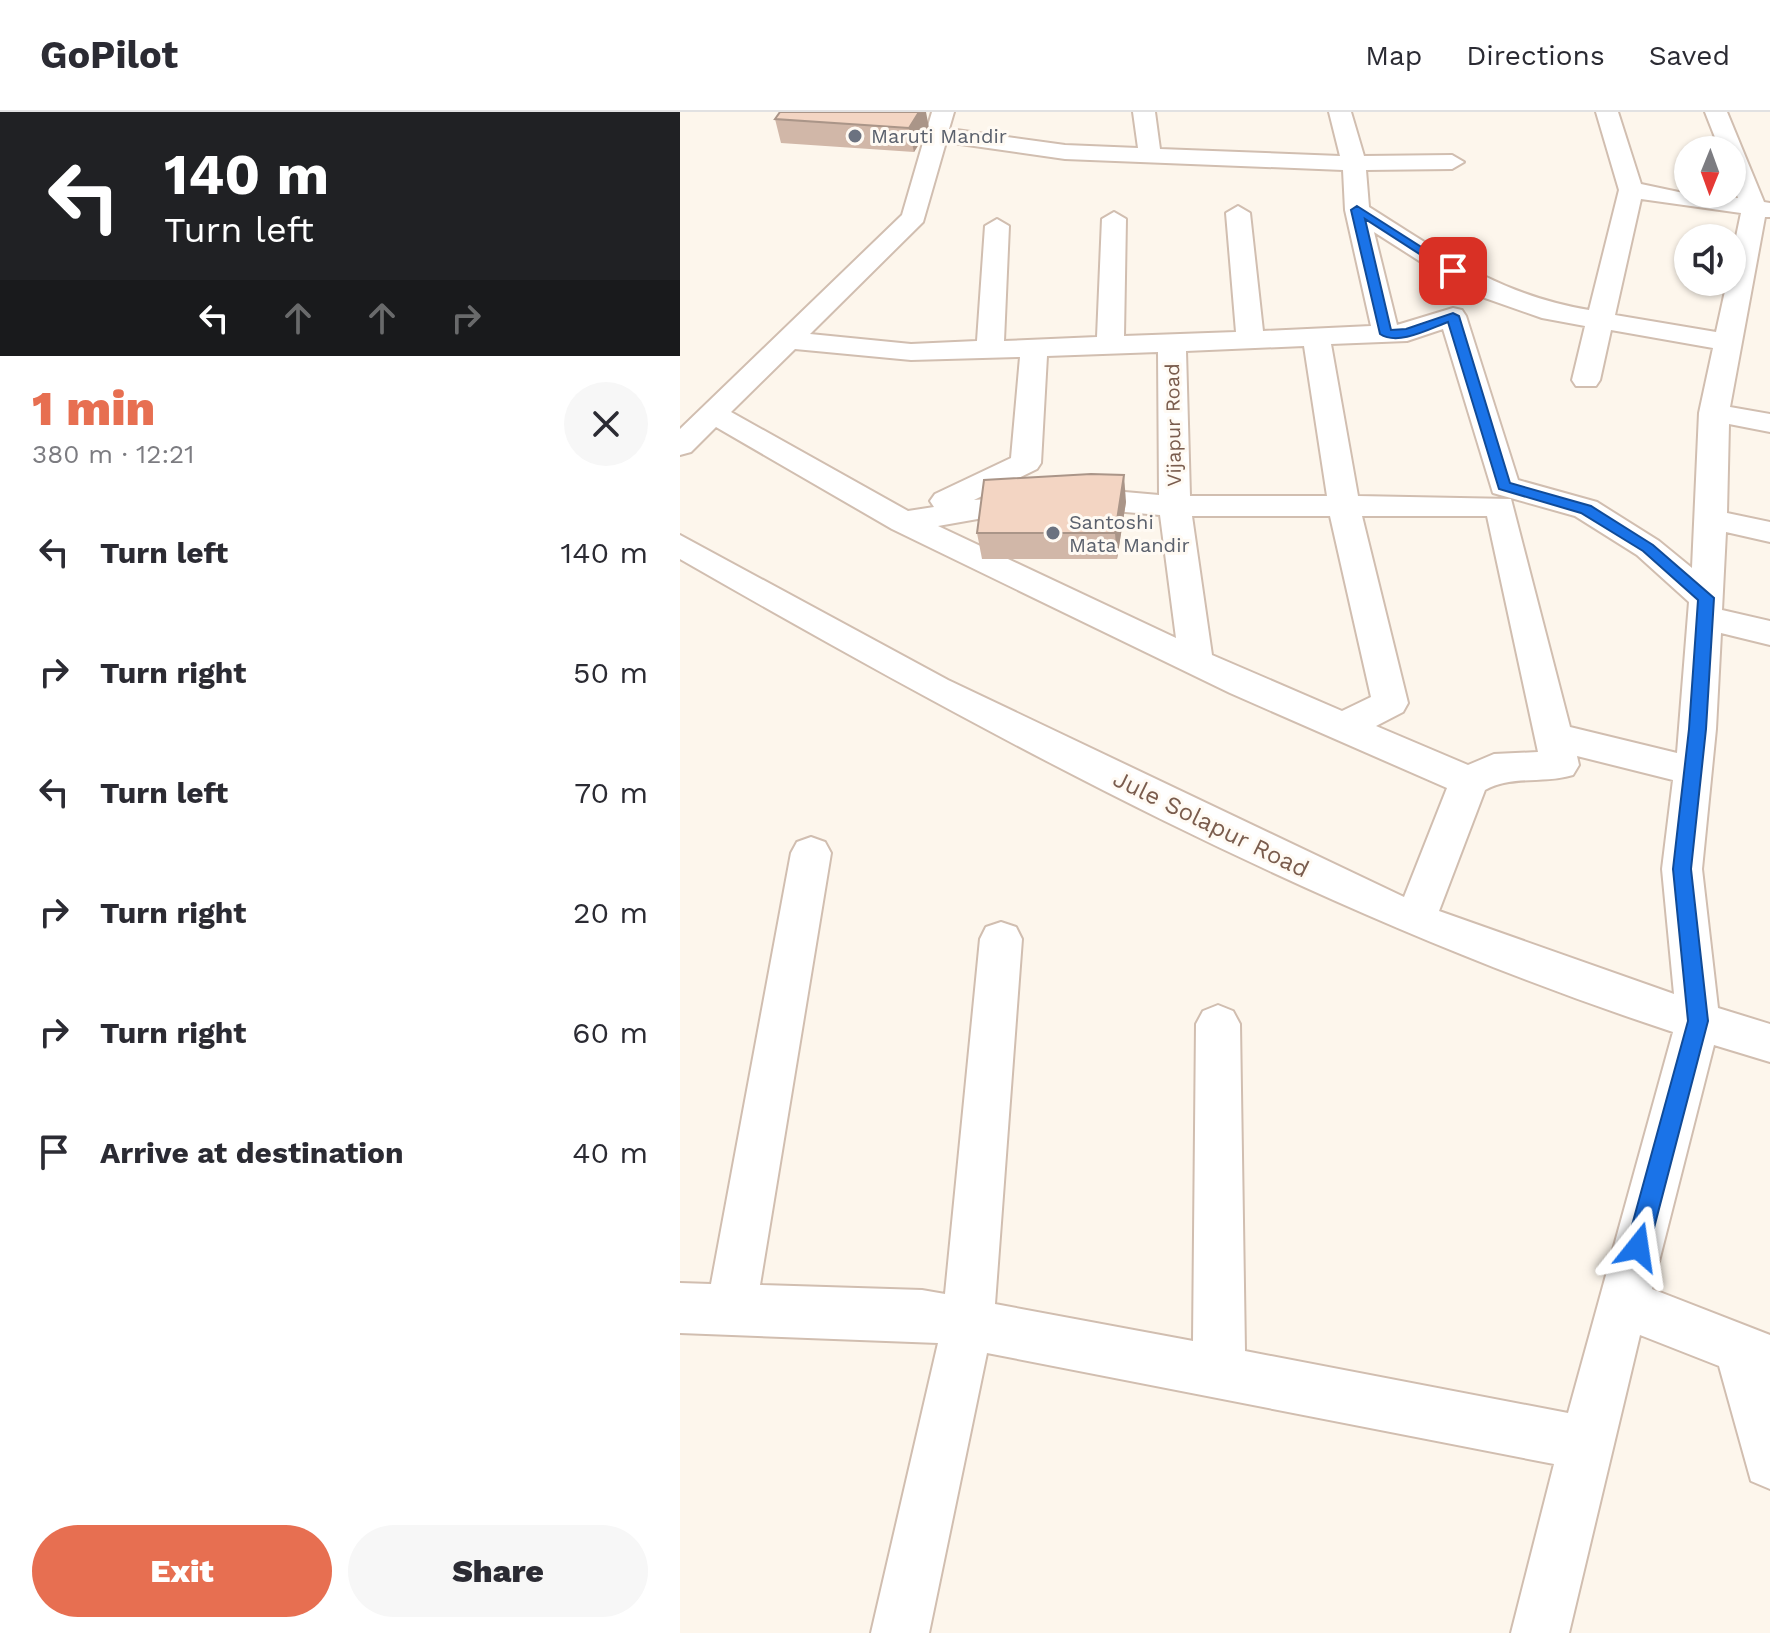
<!DOCTYPE html>
<html lang="en">
<head>
<meta charset="utf-8">
<style>
	:root { --surface:#fff; --page:#f7f7f7; --text:#2b2b33; --muted:#7c7c81; --line:#e1e1e2; --accent:#e76f51 }
	body { margin:0; font-family:"Work Sans",sans-serif; background:var(--page); color:var(--text); height:100vh; display:flex; flex-direction:column; font-size:30px; white-space:nowrap }
	* { box-sizing:border-box; margin:0 }
	p { font-size:26px; color:var(--muted) }
	.icon { flex:none; width:44px; height:44px; fill:none; stroke:currentColor; stroke-width:2; stroke-linecap:round; stroke-linejoin:round }
	.map { position:relative; flex:1; overflow:hidden }
	.side { display:flex; flex-direction:column; background:var(--surface); width:680px }
	.side>* { flex:none }
	.top-card { background:#202124; color:#fff; overflow:hidden }
	.needle { width:52px; rotate:181deg }
	.controls { position:absolute; left:994px; top:24px; display:grid; gap:16px }
	.controls a { display:grid; place-items:center; width:72px; height:72px; border-radius:50%; background:var(--surface); box-shadow:0 2px 6px #0004; font-size:40px }
	.pin { position:absolute; display:grid; place-items:center; width:68px; height:68px; color:#fff; margin:-34px; border-radius:16px; box-shadow:0 4px 12px #0006 }
	.me { position:absolute; width:88px; margin:-44px; rotate:15deg; stroke-linejoin:round; filter:drop-shadow(0 0 6px #0008) }
	.turn { display:flex; align-items:center; gap:28px; height:168px; padding:0 32px; font-size:36px }
	.turn .icon { width:104px; height:104px; stroke-width:2.5 }
	.turn b { display:block; font-size:56px; line-height:68px }
	.lanes { display:flex; align-items:center; height:76px; padding:0 32px; background:#0003; justify-content:center; gap:40px; direction:ltr }
	.lanes .off { opacity:.35 }
	.round { display:grid; place-items:center; flex:none; width:84px; height:84px; border-radius:42px; background:var(--page) }
	.headline { display:flex; align-items:center; justify-content:space-between; height:136px; padding:0 32px }
	h1 { font-size:48px; font-weight:800; line-height:60px; color:var(--accent) }
	.cta { display:flex; gap:16px; margin-top:auto; padding:16px 32px }
	.cta a { flex:1; height:92px; border-radius:48px; background:var(--accent); color:#fff; font-size:32px; font-weight:800; line-height:92px; text-align:center }
	.cta a+a { background:var(--page); color:var(--text) }
	ul { padding:0; list-style:none }
	li { display:flex; align-items:center; gap:24px; height:120px; padding:0 32px }
	li div { flex:1 }
	li b { display:block; font-size:30px }
	li em { font-style:normal }
	header { display:flex; align-items:center; gap:48px; box-sizing:border-box; height:112px; padding:0 40px; background:var(--surface); border-bottom:2px solid var(--line) }
	header strong { font-size:38px }
	nav { display:flex; gap:44px; margin-inline-start:auto; font-size:28px }
	main { display:flex; flex:1; min-height:0 }
	.map>svg:first-child { display:block }
</style>
</head>
<body>
<header>
<strong>GoPilot</strong>
<nav><a>Map</a><a>Directions</a><a>Saved</a></nav>
</header>
<main>
<section class="side">
<div class="top-card">
<div class="turn"><svg class="icon" aria-label="left" viewBox="0 0 24 24"><path d="M17 20v-9H6M10 6l-5 5 5 5"/></svg><div><b>140 m</b>Turn left</div></div>
<div class="lanes"><svg class="icon" aria-label="left" viewBox="0 0 24 24"><path d="M17 20v-9H6M10 6l-5 5 5 5"/></svg><svg class="icon off" aria-label="ahead" viewBox="0 0 24 24"><path d="M12 20V5M6 11l6-6 6 6"/></svg><svg class="icon off" aria-label="ahead" viewBox="0 0 24 24"><path d="M12 20V5M6 11l6-6 6 6"/></svg><svg class="icon off" aria-label="right" viewBox="0 0 24 24"><path d="M7 20v-9h11M14 6l5 5-5 5"/></svg></div>
</div>
<div class="headline"><div><h1>1 min</h1><p>380 m · 12:21</p></div><a class="round"><svg class="icon" aria-label="close" viewBox="0 0 24 24"><path d="M6 6l12 12M18 6L6 18"/></svg></a></div>
<ul>
<li><svg class="icon" aria-label="left" viewBox="0 0 24 24"><path d="M17 20v-9H6M10 6l-5 5 5 5"/></svg><div><b>Turn left</b></div><em>140 m</em></li>
<li><svg class="icon" aria-label="right" viewBox="0 0 24 24"><path d="M7 20v-9h11M14 6l5 5-5 5"/></svg><div><b>Turn right</b></div><em>50 m</em></li>
<li><svg class="icon" aria-label="left" viewBox="0 0 24 24"><path d="M17 20v-9H6M10 6l-5 5 5 5"/></svg><div><b>Turn left</b></div><em>70 m</em></li>
<li><svg class="icon" aria-label="right" viewBox="0 0 24 24"><path d="M7 20v-9h11M14 6l5 5-5 5"/></svg><div><b>Turn right</b></div><em>20 m</em></li>
<li><svg class="icon" aria-label="right" viewBox="0 0 24 24"><path d="M7 20v-9h11M14 6l5 5-5 5"/></svg><div><b>Turn right</b></div><em>60 m</em></li>
<li><svg class="icon" aria-label="arrive" viewBox="0 0 24 24"><path d="M6 21V4h12l-3 4 3 4H6"/></svg><div><b>Arrive at destination</b></div><em>40 m</em></li>
</ul>
<div class="cta"><a>Exit</a><a>Share</a></div>
</section>
<div class="map">
<svg width="1090" height="1521" viewBox="0 0 1090 1521">
	<rect width="100%" height="100%" fill="#fdf6ec"/>
	<g fill="none" stroke-linecap="round" stroke-linejoin="round">
		<defs>
			<path id="street" d="M252,0H274L269,17L385,33L458,36L453,0H475L480,37L660,44L649,0H671L684,44L772,43L784,50L772,57L686,58L689,95C764,142 819,183 909,198L939,78L916,0H938L961,72L1008,82L1058,86L1052,70V38H1040L1025,0H1047L1084,90L1090,91V105H1085L1050,295L1090,302V320L1049,312L1047,401L1090,410V430L1046,420L1042,498L1090,509V533L1041,521L1036,617L1022,757L1038,896L1090,912V950L1034,933L972,1177L1090,1223V1377L1071,1369L1039,1254L960,1223L889,1521H831L874,1352L307,1241L249,1521H191L258,1231L0,1221V1171L31,1172L111,741L117,730L131,725L145,730L151,741L80,1173L242,1178L265,1182L300,827L306,815L321,810L336,815L342,827L315,1192L513,1229L516,912L523,899L538,893L553,899L560,912L565,1239L888,1301L993,920C643,805 319,630 0,447V423L268,568L724,785L767,676L550,581L212,417L36,315L11,340L0,343V317L222,103ZM266,30L385,47L663,58L665,98L691,214L583,219L570,101L558,94L546,101L556,220L444,224L446,107L434,100L422,107L417,225L324,229L329,114L317,107L305,114L297,229L231,232L130,222L243,110ZM961,87L1061,101L1052,144V170H1047L1036,220L935,203ZM694,120L788,180L862,206L905,214L892,268L896,274H916L920,268L931,218L1033,236L1019,301L1012,456L979,429L917,390L838,368L786,204L782,198L773,196L717,213ZM763,217L813,381L895,404L957,443L1009,490L997,641L890,615L831,387L678,384L651,232L727,229ZM624,234L647,384H510L506,239ZM115,237L231,248L340,245L331,346L255,382L250,389L254,395L228,399L51,300ZM478,240L479,383L422,378L294,388L357,357L361,351L367,244ZM422,398L480,403L496,526L258,414L309,405ZM512,404H650L691,585L662,599L532,543ZM682,404H807L858,640L814,642L788,653L696,614L723,600L728,591ZM897,644L993,668L982,757L994,882L759,799L805,678C832,663 864,672 893,663L899,653Z"/>
		</defs>
		<use href="#street" stroke="#d1beb0" stroke-width="4"/>
		<use href="#street" fill="#fff" fill-rule="evenodd"/>
	</g>
	<g fill="#d1b7a8">
		<path d="M95,7L249,16L234,40L101,31Z"/>
		<path d="M446,390L437,447H302L297,421Z"/>
	</g>
	<g fill="#aa9588">
		<path d="M239,0H246L249,16L234,40L229,16Z"/>
		<path d="M444,363L446,390L437,447L435,421Z"/>
	</g>
	<g fill="#f3d5c3" stroke="#aa9588" stroke-width="2">
		<path d="M100,0H239L229,16L95,7Z"/>
		<path d="M411,362L444,363L435,421H297L304,368Z"/>
	</g>
	<path fill="#1a73e8" stroke="#114b97" stroke-width="2" d="M677,94L779,159L769,161L685,107L711,218L726,217L773,201L779,204L830,371L911,394L973,433L1034,486L1026,617L1011,757L1028,909L969,1135L965,1142L958,1146L950,1142L946,1135L1008,909L993,757L1009,617L1018,488L963,439L901,401L819,377L768,210C749,217 718,234 700,222L671,98Z"/>
	<g fill="#6b7280" stroke="#fffaf3" stroke-width="3">
		<circle cx="175" cy="24" r="8"/>
		<circle cx="373" cy="421" r="8"/>
	</g>
	<g text-anchor="middle" dominant-baseline="central" stroke-width="6" stroke-linejoin="round" paint-order="stroke">
		<g font-size="20" fill="#5b616d" stroke="#fffaf3" text-anchor="start">
			<text x="191" y="24">Maruti Mandir</text>
			<text x="389" y="410">Santoshi<tspan x="389" dy="23">Mata Mandir</tspan></text>
		</g>
		<g font-size="20" fill="#7a5c4d" stroke="#fffaf3">
			<text transform="translate(493 313) rotate(-91)">Vijapur Road</text>
		</g>
		<g font-size="24" fill="#7a5c4d" stroke="#fffaf3">
			<text transform="translate(531 712) rotate(26)">Jule Solapur Road</text>
		</g>
	</g>
</svg>
<div class="controls">
<a><svg class="needle" viewBox="-14 -14 28 28"><path d="M0-13l5 13h-10z" fill="#e53935"/><path d="M0 13l5-13h-10z" fill="#7c7c81"/></svg></a>
<a><svg class="icon" aria-label="sound" viewBox="0 0 24 24"><path d="M4 9h4l5-4v14l-5-4H4zM17 9q2 3 0 6"/></svg></a>
</div>
<div class="pin" style="left:773px;top:159px;background:#d93025"><svg class="icon" aria-label="arrive" viewBox="0 0 24 24"><path d="M6 21V4h12l-3 4 3 4H6"/></svg></div>
<svg class="me" style="left:958px;top:1135px" viewBox="-20 -20 40 40"><path d="M0-17L14 15 0 8-14 15z" fill="#1a73e8" stroke="#fff" stroke-width="4"/></svg>
</div>
</main>
</body>
</html>
